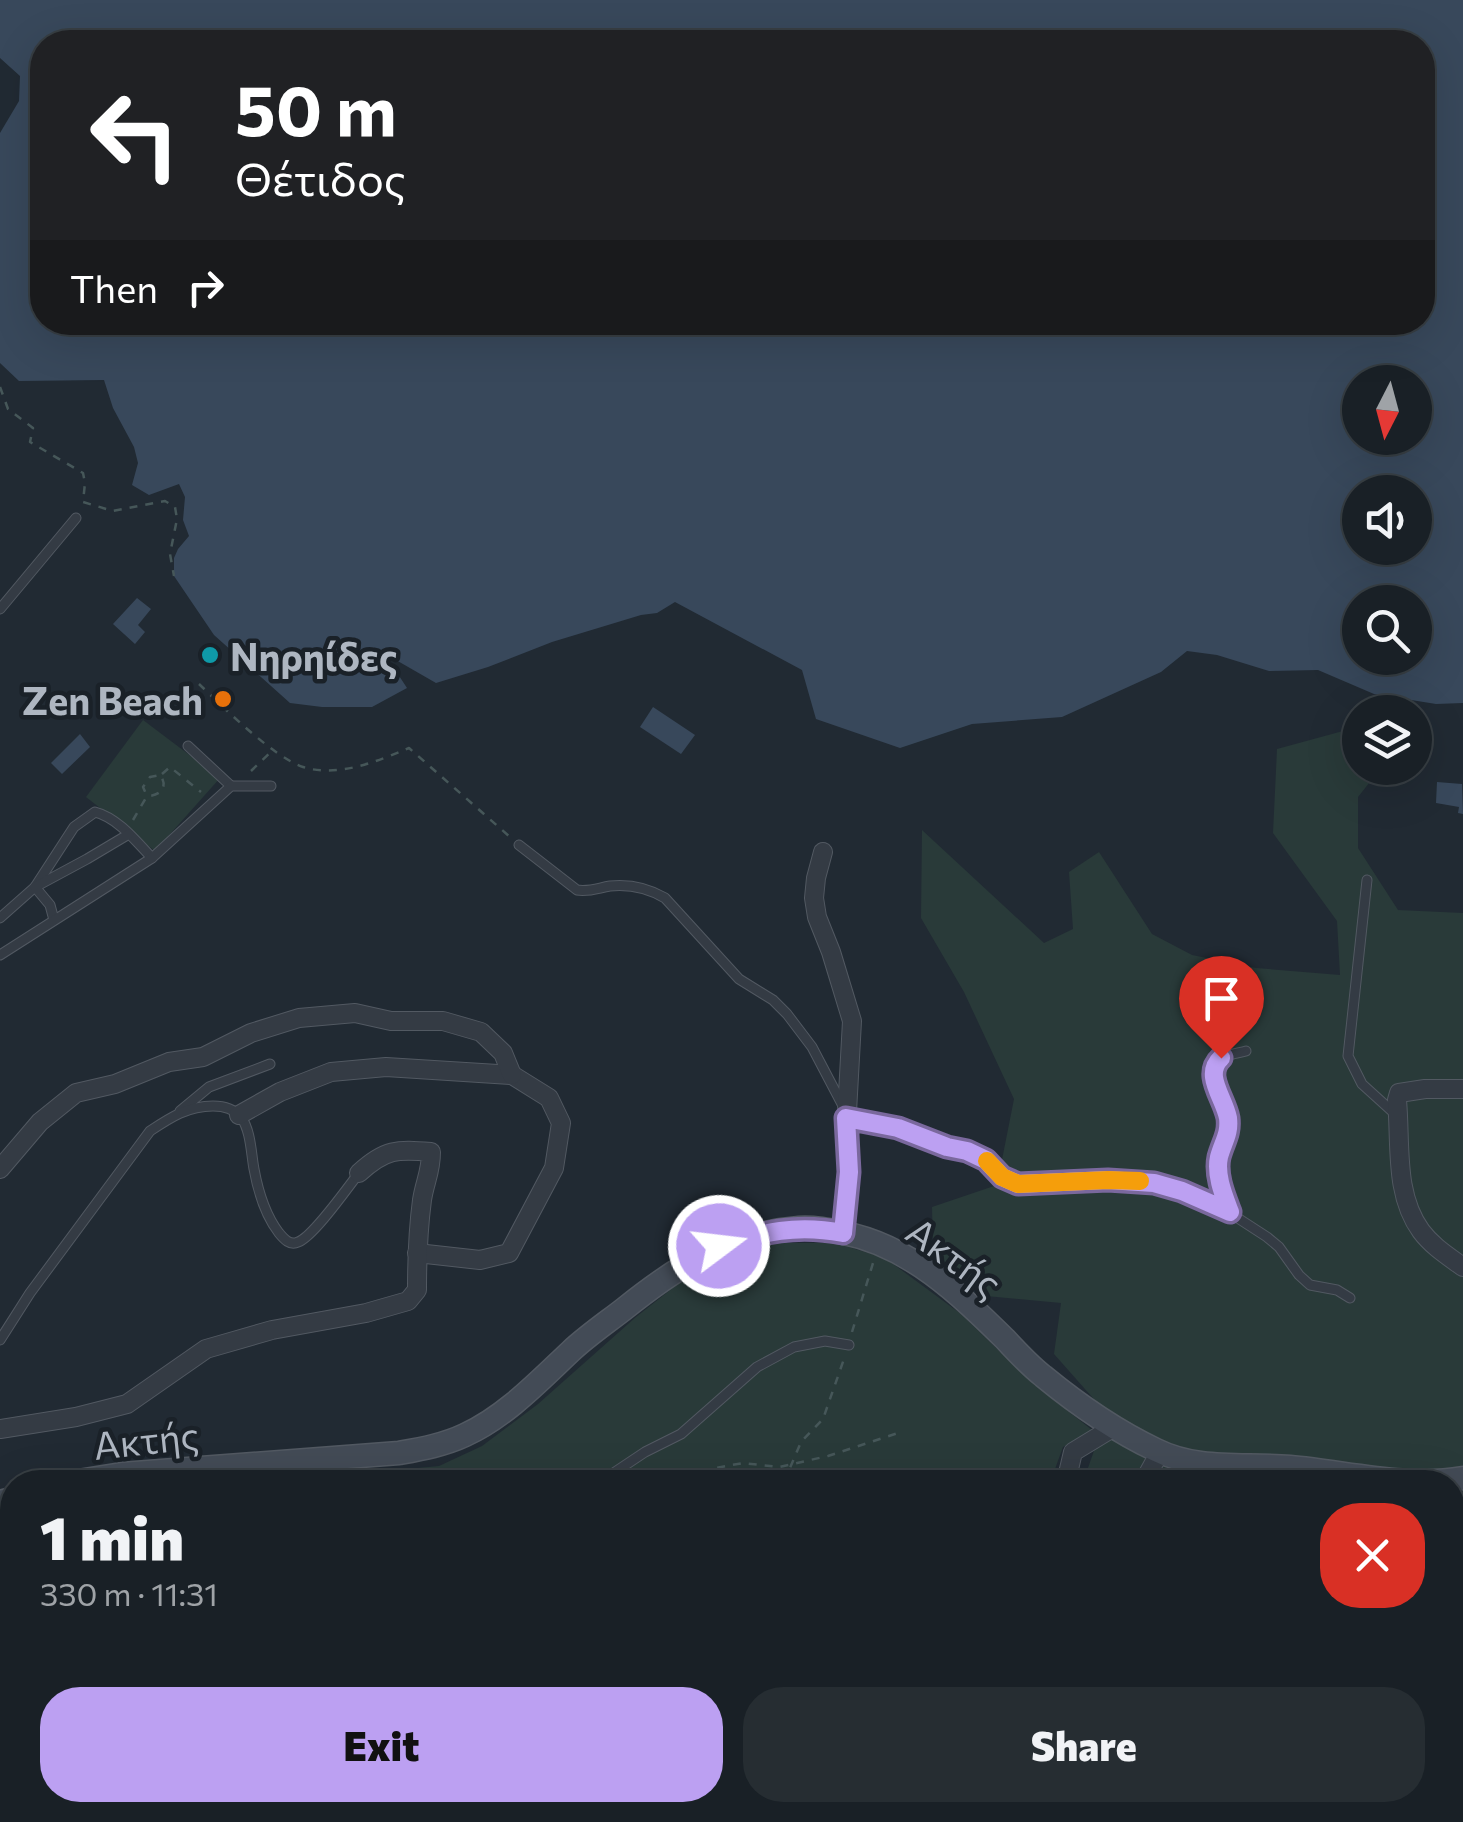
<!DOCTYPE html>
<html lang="en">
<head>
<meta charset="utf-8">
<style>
	:root { --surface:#192026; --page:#262d32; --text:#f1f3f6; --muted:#9fa3a7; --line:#373e43; --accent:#bca0f2 }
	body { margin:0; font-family:Commissioner,sans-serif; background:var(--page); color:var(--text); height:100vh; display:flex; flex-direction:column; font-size:38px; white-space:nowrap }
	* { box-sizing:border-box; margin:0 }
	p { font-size:32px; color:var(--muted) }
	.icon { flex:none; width:55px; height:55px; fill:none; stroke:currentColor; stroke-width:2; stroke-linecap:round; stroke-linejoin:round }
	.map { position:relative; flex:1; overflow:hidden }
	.drawer { position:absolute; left:0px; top:1470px; width:1465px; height:352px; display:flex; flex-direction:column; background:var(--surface); border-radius:40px 40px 0 0; box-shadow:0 10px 40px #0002,0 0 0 2px var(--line) }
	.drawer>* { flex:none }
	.banner { position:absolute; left:30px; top:30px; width:1405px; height:305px; border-radius:40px; box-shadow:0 10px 40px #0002,0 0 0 2px var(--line); background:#202124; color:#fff; overflow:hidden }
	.needle { width:65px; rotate:186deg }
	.tools { position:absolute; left:1342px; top:365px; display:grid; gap:20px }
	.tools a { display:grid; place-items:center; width:90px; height:90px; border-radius:50%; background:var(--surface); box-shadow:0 10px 40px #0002,0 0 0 2px var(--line); font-size:50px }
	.pin { position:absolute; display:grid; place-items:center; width:85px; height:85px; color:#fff; margin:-102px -42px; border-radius:50% 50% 50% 0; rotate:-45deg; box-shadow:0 0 10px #0007 }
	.pin .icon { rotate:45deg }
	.me { position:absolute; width:110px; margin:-55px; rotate:75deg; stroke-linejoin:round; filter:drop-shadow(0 0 8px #0008) }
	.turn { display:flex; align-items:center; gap:35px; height:210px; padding:0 40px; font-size:45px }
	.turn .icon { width:130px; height:130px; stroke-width:2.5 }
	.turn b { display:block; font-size:70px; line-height:85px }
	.then { display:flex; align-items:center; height:95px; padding:0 40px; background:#0003; gap:20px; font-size:38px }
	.round { display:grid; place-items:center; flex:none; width:105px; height:105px; border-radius:40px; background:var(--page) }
	.overview { display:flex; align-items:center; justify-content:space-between; height:170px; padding:0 40px }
	h1 { font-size:60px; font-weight:800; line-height:75px }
	.button { display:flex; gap:20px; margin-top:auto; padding:20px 40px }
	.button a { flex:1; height:115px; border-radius:40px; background:var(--accent); color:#111; font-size:40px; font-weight:800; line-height:115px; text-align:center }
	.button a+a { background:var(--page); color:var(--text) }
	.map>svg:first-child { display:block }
</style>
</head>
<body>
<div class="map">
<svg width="1463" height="1822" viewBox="0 0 1463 1822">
	<rect width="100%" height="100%" fill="#212a33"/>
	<g fill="#293a39">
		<path d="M143,720L220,778L155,851L86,797Z"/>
		<path d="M1343,731L1360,740V768H1381L1358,797V848L1398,910L1463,913V1693L1452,1694V1482H1083L1107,1414L1054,1354L1061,1303L986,1296L933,1252L932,1207L997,1185L1014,1099L964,992L921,918L922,830L1044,943L1073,929L1069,872L1099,852L1152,934L1192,955L1256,968L1340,975L1337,921L1273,833L1277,749Z"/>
		<path d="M764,1243H835L885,1258L961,1314L1031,1382L1092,1430L1063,1447L1051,1480L1042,1482H269L439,1466L482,1446L538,1404L636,1317L693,1272Z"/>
		<path d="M12,1521V1810H153L131,1822H0V1525Z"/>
		<path d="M209,1810H448L439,1822H187Z"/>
	</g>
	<g fill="#38485b" fill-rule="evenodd">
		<path d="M0,0H1463V703L1436,704L1374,694L1318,670L1269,671L1217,655L1187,651L1161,672L1062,717L972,724L900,748L816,719L802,670L675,602L657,613L641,615L552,642L488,667L436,683L389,656L390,662L407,688L372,707H322L290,703L214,635L174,576V558L178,549L189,536L183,520L185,497L179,484L149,495L132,485L138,463L134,447L113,408L104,380L19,381L0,363V133L19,101L20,76L0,58ZM42,42H1422V322H42ZM1360,382H1415V438H1360ZM1360,492H1415V548H1360ZM1360,602H1415V658H1360Z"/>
		<path d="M137,598L151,609L138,625L145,632L135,644L113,624Z"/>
		<path d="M653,707L695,735L681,754L640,727Z"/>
		<path d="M80,734L90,747L62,774L51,763Z"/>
		<path d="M1437,782L1462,784L1463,814L1458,813L1459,807L1436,803Z"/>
		<path d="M1453,1705L1463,1706V1822H535L546,1810H1452Z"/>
	</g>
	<path fill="#4a545f" stroke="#1c222a" stroke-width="2.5" d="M0,1703H12V1748L0,1747Z"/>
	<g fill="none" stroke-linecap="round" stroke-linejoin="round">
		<defs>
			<g id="lane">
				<path d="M0,609L76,518"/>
				<path d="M188,746L231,786"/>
				<path d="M519,845L577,890C589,892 598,888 610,886C630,884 648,888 665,898L739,979L773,1000L787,1014L812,1047L843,1106"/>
				<path d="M1367,880L1348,1056L1362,1084L1394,1113"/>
				<path d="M0,918L35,887L74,827L95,812C118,818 136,841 152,858"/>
				<path d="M54,920L50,905L35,887L87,859L129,834"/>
				<path d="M0,955L152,858L231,786H271"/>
				<path d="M180,1111L209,1087L270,1064"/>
				<path d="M847,1118L898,1128L947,1147L967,1151L985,1160L1002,1177L1019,1185L1108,1179L1132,1180L1153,1183L1182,1191L1230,1213L1267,1237L1279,1247L1299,1275L1310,1285L1337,1290L1350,1298"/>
				<path d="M1230,1213C1224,1196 1216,1177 1219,1159C1222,1142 1232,1131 1227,1113C1224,1100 1209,1082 1213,1068C1217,1055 1235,1054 1246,1051"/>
				<path d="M0,1340L30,1293L150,1131C171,1117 188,1106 213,1106C223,1106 234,1109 241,1117C251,1131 251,1153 254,1169C258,1191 266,1216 279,1233C284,1239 290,1246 298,1242C313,1237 348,1187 359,1173"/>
				<path d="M600,1482L645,1452L681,1434L757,1367L794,1347L825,1341L849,1345"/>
				<path d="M0,1804L12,1791"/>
			</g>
			<g id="street">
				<path d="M823,852L816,878L814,898L817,917L831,952L852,1021L847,1112L849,1172L843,1233"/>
				<path d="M1463,1089H1425L1399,1093L1397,1100C1401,1144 1394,1194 1421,1231C1432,1246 1448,1256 1463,1267"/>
				<path d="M239,1115L280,1092L331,1072L386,1067L512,1075L549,1098L561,1123L554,1168L509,1253L480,1260L417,1253"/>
				<path d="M0,1169L40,1122L76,1093L115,1084L169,1062L203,1057L251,1033L299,1018L355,1013L391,1021H443L481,1032L503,1053L512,1075"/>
				<path d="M0,1429L76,1417L127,1404L206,1349L272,1330L366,1313L408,1301L417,1290C417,1260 418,1230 422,1200C425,1181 431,1172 431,1152C397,1149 385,1149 359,1173"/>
				<path d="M1066,1482L1073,1452L1114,1427"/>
				<path d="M1107,1482L1145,1479L1160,1452"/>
				<path d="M155,1822L178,1810"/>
			</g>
			<g id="secondary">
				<path d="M72,1482L122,1474L399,1453C421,1449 444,1445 465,1435C505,1417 539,1381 571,1351C587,1336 606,1323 624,1309C679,1265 727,1234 799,1228C814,1227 829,1230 844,1233C910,1246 959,1294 1005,1339C1017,1352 1029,1365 1043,1376C1077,1404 1116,1431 1156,1450C1198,1471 1245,1463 1290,1467C1347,1472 1406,1488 1463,1478"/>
				<path d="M0,1502L12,1499"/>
			</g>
		</defs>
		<use href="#lane" stroke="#525962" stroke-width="11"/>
		<use href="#street" stroke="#525962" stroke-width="20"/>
		<use href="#secondary" stroke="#525962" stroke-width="25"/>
		<g stroke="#465759" stroke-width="2.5" stroke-dasharray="8 8" stroke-linecap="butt">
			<path d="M0,387L8,409L33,428L30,442L83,473L85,483L83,502L113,511L165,501L175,507L177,519L170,554L174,576"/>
			<path d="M199,684C222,706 273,757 303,767C338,778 378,761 409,748L510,837"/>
			<path d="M251,771L274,749"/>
			<path d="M162,774L170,767L201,792"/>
			<path d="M133,820L147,796C160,796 169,787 160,775L150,777L143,787L147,796"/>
			<path d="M852,1332L873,1263"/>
			<path d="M689,1482L710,1469L743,1463L779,1467L828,1456L901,1432"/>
			<path d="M784,1482L801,1442L823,1419L844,1359"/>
			<path d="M1452,1677H1463"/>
			<path d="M454,1822L463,1810"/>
		</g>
		<use href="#lane" stroke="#343b44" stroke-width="9"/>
		<use href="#street" stroke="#343b44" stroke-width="18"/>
		<use href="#secondary" stroke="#434b56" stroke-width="22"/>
	</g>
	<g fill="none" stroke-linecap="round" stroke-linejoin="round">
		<defs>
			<path id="route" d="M719,1246C764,1232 796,1224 843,1233L849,1172L846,1118L898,1128L947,1147L967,1151L986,1160L1002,1177L1018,1184L1108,1180L1154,1183L1182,1191L1230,1212C1224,1196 1215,1175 1219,1157C1223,1142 1230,1134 1228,1118C1224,1097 1203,1075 1221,1058"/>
		</defs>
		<use href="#route" stroke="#7a689d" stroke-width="25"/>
		<use href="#route" stroke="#bca0f2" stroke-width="18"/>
		<path stroke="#f59e0b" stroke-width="18" d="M987,1161L1002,1177L1018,1184L1108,1180L1140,1181"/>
	</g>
	<circle fill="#0f9aa8" stroke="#1a2128" stroke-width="4" cx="210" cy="655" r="10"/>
	<circle fill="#e8710a" stroke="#1a2128" stroke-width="4" cx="223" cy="699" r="10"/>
	<g text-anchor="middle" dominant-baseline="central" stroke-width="9" stroke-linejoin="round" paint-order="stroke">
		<g font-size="38" font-weight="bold" fill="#aeb6c1" stroke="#1a2128" text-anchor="start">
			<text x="230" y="655">Νηρηίδες</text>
			<text x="203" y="699" text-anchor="end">Zen Beach</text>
		</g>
		<g font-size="38" fill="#aeb6c1" stroke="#1a2128">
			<text transform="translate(955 1256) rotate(36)">Ακτής</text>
			<text transform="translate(146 1439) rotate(-6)">Ακτής</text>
		</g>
	</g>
</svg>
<div class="tools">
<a><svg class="needle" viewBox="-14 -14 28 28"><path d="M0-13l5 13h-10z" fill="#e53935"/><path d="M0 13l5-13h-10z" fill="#9fa3a7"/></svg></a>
<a><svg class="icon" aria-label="sound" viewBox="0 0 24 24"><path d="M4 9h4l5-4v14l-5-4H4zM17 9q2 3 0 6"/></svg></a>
<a><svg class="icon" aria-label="search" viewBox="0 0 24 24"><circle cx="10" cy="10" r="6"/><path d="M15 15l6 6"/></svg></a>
<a><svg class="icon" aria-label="layers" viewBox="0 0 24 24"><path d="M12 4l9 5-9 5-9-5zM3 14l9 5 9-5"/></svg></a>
</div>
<div class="pin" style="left:1221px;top:1058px;background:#d93025"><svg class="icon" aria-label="arrive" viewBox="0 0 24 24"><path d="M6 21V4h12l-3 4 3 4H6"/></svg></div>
<svg class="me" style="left:719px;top:1246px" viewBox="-20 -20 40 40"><circle r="17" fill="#bca0f2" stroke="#fff" stroke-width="3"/><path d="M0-11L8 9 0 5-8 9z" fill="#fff"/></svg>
<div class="banner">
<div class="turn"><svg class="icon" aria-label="left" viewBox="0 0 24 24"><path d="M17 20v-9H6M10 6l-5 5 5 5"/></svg><div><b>50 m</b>Θέτιδος</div></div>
<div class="then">Then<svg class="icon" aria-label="right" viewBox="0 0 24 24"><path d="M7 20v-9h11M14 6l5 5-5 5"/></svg></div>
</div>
<section class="drawer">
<div class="overview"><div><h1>1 min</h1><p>330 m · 11:31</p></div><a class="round" style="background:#d93025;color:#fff"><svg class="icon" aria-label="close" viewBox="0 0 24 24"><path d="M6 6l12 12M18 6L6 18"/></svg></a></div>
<div class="button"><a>Exit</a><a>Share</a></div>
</section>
</div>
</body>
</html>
